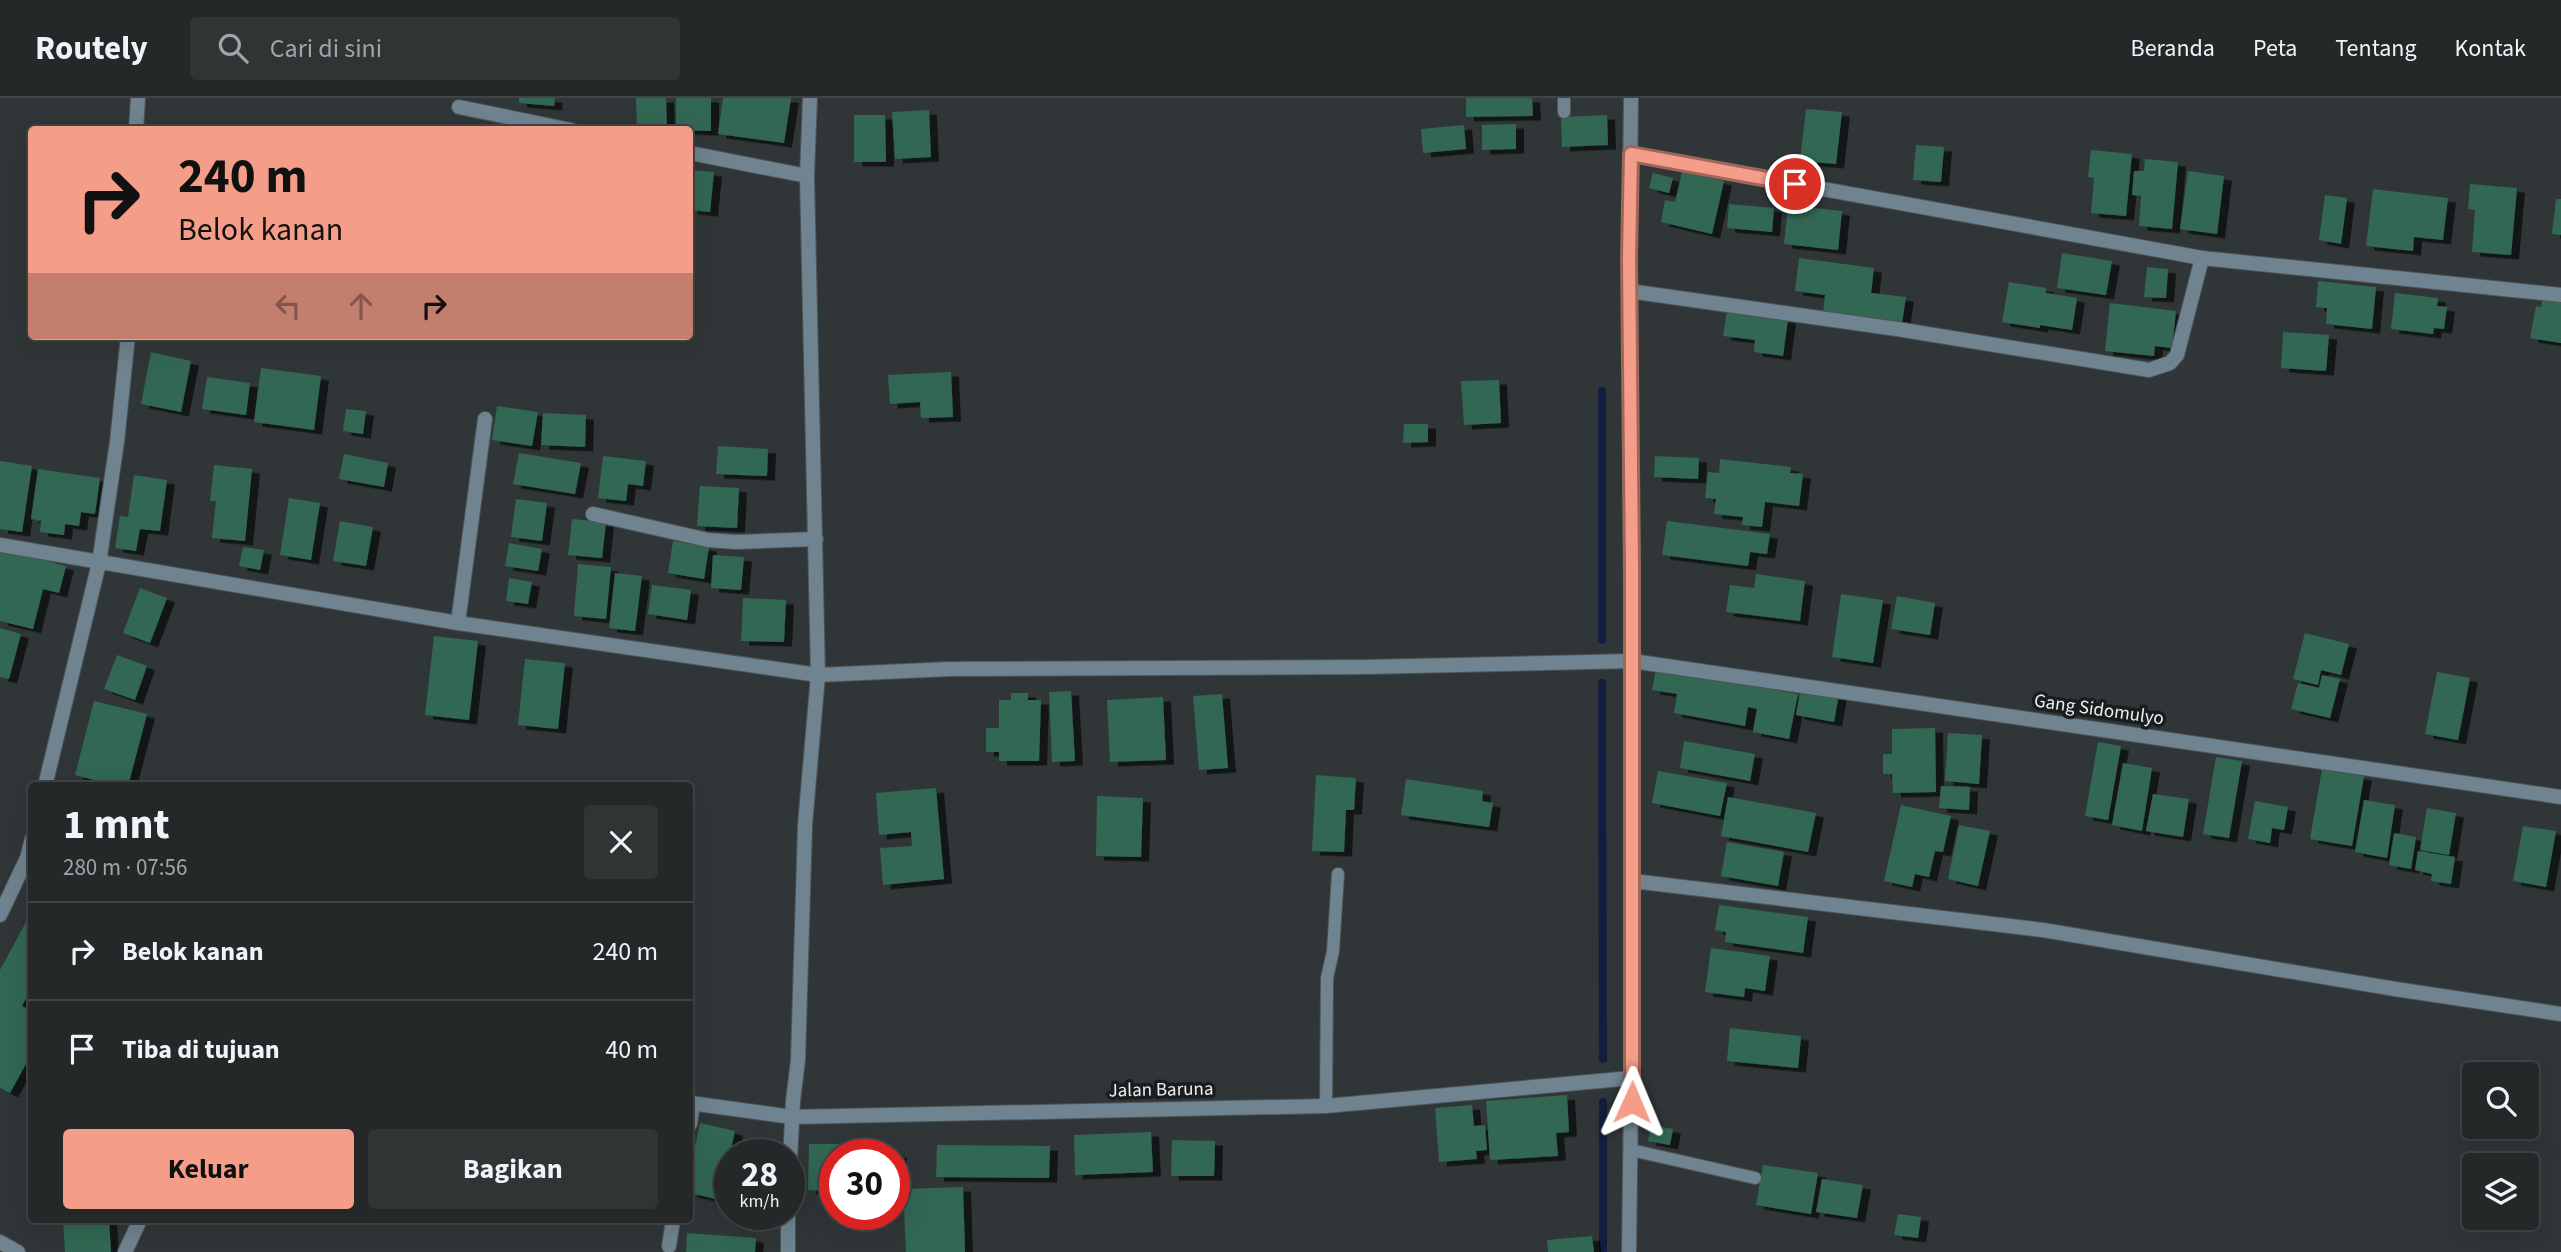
<!DOCTYPE html>
<html lang="id">
<head>
<meta charset="utf-8">
<style>
	:root { --surface:#242829; --page:#303435; --text:#f1f3f6; --muted:#a3a6a8; --line:#414446; --accent:#f49e89 }
	body { margin:0; font-family:"Source Sans 3",sans-serif; background:var(--page); color:var(--text); height:100vh; display:flex; flex-direction:column; font-size:26px; white-space:nowrap }
	* { box-sizing:border-box; margin:0 }
	p { font-size:23px; color:var(--muted) }
	.icon { flex:none; width:38px; height:38px; fill:none; stroke:currentColor; stroke-width:2; stroke-linecap:round; stroke-linejoin:round }
	.map { position:relative; flex:1; overflow:hidden }
	.sheet { position:absolute; left:28px; top:684px; width:665px; height:441px; display:flex; flex-direction:column; background:var(--surface); border-radius:7px; box-shadow:0 7px 28px #0002,0 0 0 2px var(--line) }
	.sheet>* { flex:none }
	.guide { position:absolute; left:28px; top:28px; width:665px; height:214px; border-radius:7px; box-shadow:0 7px 28px #0002,0 0 0 2px var(--line); background:#f49e89; color:#111; overflow:hidden }
	.fabs { position:absolute; left:2462px; top:964px; display:grid; gap:14px }
	.fabs a { display:grid; place-items:center; width:77px; height:77px; border-radius:7px; background:var(--surface); box-shadow:0 7px 28px #0002,0 0 0 2px var(--line); font-size:35px }
	.speed { position:absolute; left:714px; top:1041px; display:flex; gap:14px; font-size:35px; font-weight:700; text-align:center }
	.speed>* { display:grid; place-content:center; width:91px; height:91px; border-radius:50%; background:var(--surface); box-shadow:0 7px 28px #0002,0 0 0 2px var(--line); line-height:1 }
	.speed small { font-size:18px; font-weight:400 }
	.speed .limit { border:10px solid #d22; background:#fff; color:#111 }
	.pin { position:absolute; display:grid; place-items:center; width:60px; height:60px; color:#fff; margin:-30px; border:4px solid #fff; border-radius:50%; box-shadow:0 2px 7px #0007 }
	.me { position:absolute; width:77px; margin:-38px; rotate:1deg; stroke-linejoin:round; filter:drop-shadow(0 0 5px #0008) }
	.turn { display:flex; align-items:center; gap:24px; height:147px; padding:0 35px; font-size:32px }
	.turn .icon { width:91px; height:91px; stroke-width:2.5 }
	.turn b { display:block; font-size:49px; line-height:60px }
	.lanes { display:flex; align-items:center; height:66px; padding:0 35px; background:#0003; justify-content:center; gap:35px; direction:ltr }
	.lanes .off { opacity:.35 }
	.round { display:grid; place-items:center; flex:none; width:74px; height:74px; border-radius:7px; background:var(--page) }
	.overview { display:flex; align-items:center; justify-content:space-between; height:119px; padding:0 35px }
	h1 { font-size:42px; font-weight:700; line-height:52px }
	.action { display:flex; gap:14px; margin-top:auto; padding:14px 35px }
	.action a { flex:1; height:80px; border-radius:7px; background:var(--accent); color:#111; font-size:28px; font-weight:700; line-height:80px; text-align:center }
	.action a+a { background:var(--page); color:var(--text) }
	ul { padding:0; list-style:none }
	li { display:flex; align-items:center; gap:21px; height:98px; padding:0 35px; border-top:2px solid var(--line) }
	li div { flex:1 }
	li b { display:block; font-size:26px }
	li em { font-style:normal }
	header { display:flex; align-items:center; gap:42px; box-sizing:border-box; height:98px; padding:0 35px; background:var(--surface); border-bottom:2px solid var(--line) }
	header strong { font-size:33px }
	nav { display:flex; gap:38px; margin-inline-start:auto; font-size:24px }
	.search { width:490px; height:63px; background:var(--page); display:flex; align-items:center; gap:18px; box-sizing:border-box; padding:0 24px; border-radius:7px; color:var(--muted); font-size:26px }
	.map>svg:first-child { display:block }
</style>
</head>
<body>
<header>
<strong>Routely</strong>
<div class="search"><svg class="icon" aria-label="search" viewBox="0 0 24 24"><circle cx="10" cy="10" r="6"/><path d="M15 15l6 6"/></svg>Cari di sini</div>
<nav><a>Beranda</a><a>Peta</a><a>Tentang</a><a>Kontak</a></nav>
</header>
<div class="map">
<svg width="2561" height="1154" viewBox="0 0 2561 1154">
	<defs>
		<filter id="shadow"><feDropShadow dx="8" dy="4.5" stdDeviation="0" flood-color="#0009"/></filter>
	</defs>
	<rect width="100%" height="100%" fill="#303637"/>
	<g fill="none" stroke-linecap="round" stroke-linejoin="round">
		<g stroke="#121e40" stroke-width="8">
			<path d="M1602,293V542"/>
			<path d="M1602,585L1603,961"/>
			<path d="M1603,1004V1154"/>
		</g>
	</g>
	<g fill="#316753" filter="url(#shadow)">
		<path d="M519,0H555L554,8L519,5Z"/>
		<path d="M636,0H666L667,32H637Z"/>
		<path d="M676,0H711V33L676,32Z"/>
		<path d="M723,0H791L784,45L718,36Z"/>
		<path d="M1466,0H1532L1533,18L1466,19Z"/>
		<path d="M1806,11L1842,14L1836,66L1800,63Z"/>
		<path d="M929,12L931,59L895,61L892,14Z"/>
		<path d="M854,17H885L886,64H854Z"/>
		<path d="M1607,17L1608,47L1562,49L1561,19Z"/>
		<path d="M1516,26V51L1482,52V27Z"/>
		<path d="M1464,27L1466,51L1423,55L1421,31Z"/>
		<path d="M1916,47L1944,49L1941,84L1913,82Z"/>
		<path d="M2091,52L2132,56L2126,118L2091,115L2094,80L2088,79Z"/>
		<path d="M2145,61L2178,64L2172,131L2139,128L2141,98L2132,97L2134,73H2144Z"/>
		<path d="M690,72L714,74L710,114L690,112Z"/>
		<path d="M2188,73L2224,78L2217,136L2180,131Z"/>
		<path d="M1682,74L1724,83L1712,136L1661,124L1665,102L1675,104Z"/>
		<path d="M1653,75L1673,80L1669,95L1649,90Z"/>
		<path d="M2470,86L2517,90L2511,157L2472,154L2475,112L2468,111Z"/>
		<path d="M2373,91L2448,100L2443,142L2414,139L2413,153L2366,148Z"/>
		<path d="M2325,97L2347,100L2341,146L2319,142Z"/>
		<path d="M2556,101H2561V137L2552,136Z"/>
		<path d="M1729,106L1774,110L1772,134L1727,130Z"/>
		<path d="M1788,107L1842,113L1838,152L1784,146Z"/>
		<path d="M2062,155L2112,163L2106,197L2057,190Z"/>
		<path d="M1799,160L1874,170L1871,195L1906,199L1902,225L1823,215L1825,197L1795,193Z"/>
		<path d="M2147,169L2168,171L2166,200L2144,199Z"/>
		<path d="M2318,183L2376,189L2372,231L2326,226L2327,210L2316,209Z"/>
		<path d="M2009,184L2046,190V195L2077,200L2072,232L2040,227V230L2002,224Z"/>
		<path d="M2395,195L2438,200L2437,208L2447,209L2444,231L2434,230L2433,236L2391,231Z"/>
		<path d="M2543,199L2561,202V245L2530,240L2536,208L2541,209Z"/>
		<path d="M2110,205L2176,213L2172,250L2155,248L2154,258L2105,253Z"/>
		<path d="M1727,212L1788,221L1783,258L1754,254L1755,242L1723,238Z"/>
		<path d="M2283,234L2329,237L2326,273L2281,270Z"/>
		<path d="M151,254L191,263L181,314L141,306Z"/>
		<path d="M261,270L321,278L314,332L254,324Z"/>
		<path d="M951,274L953,319L921,320L920,304L890,306L888,277Z"/>
		<path d="M207,279L250,285L246,317L202,311Z"/>
		<path d="M1499,282L1501,325L1464,327L1461,283Z"/>
		<path d="M497,308L538,314L532,348L492,342Z"/>
		<path d="M346,311L366,313L363,336L343,333Z"/>
		<path d="M543,315L586,317L585,349L541,347Z"/>
		<path d="M1404,326H1428V344L1403,345Z"/>
		<path d="M718,348L768,351L767,378L716,376Z"/>
		<path d="M519,355L581,365L575,396L513,386Z"/>
		<path d="M344,356L388,365L384,389L339,381Z"/>
		<path d="M603,358L646,363L643,388L628,386L626,403L598,400Z"/>
		<path d="M1655,358L1699,360L1698,381L1654,379Z"/>
		<path d="M1720,361L1791,369L1790,375L1803,376L1799,408L1765,404L1762,429L1742,427L1743,419L1714,416L1716,401L1705,400L1708,374L1719,375Z"/>
		<path d="M0,363L32,368L22,434L0,431Z"/>
		<path d="M214,367L252,371L245,443L212,440L216,403H210Z"/>
		<path d="M38,371L100,380L95,416L81,414L79,428L65,426L64,437L40,434L41,423L31,421Z"/>
		<path d="M134,377L167,382L160,433L140,431L136,453L115,450L120,418L128,419Z"/>
		<path d="M700,388L739,390L737,430L697,428Z"/>
		<path d="M289,400L320,405L311,462L280,457Z"/>
		<path d="M516,401L547,405L542,443L511,439Z"/>
		<path d="M572,421L606,424L602,460L568,457Z"/>
		<path d="M340,423L373,429L366,468L333,463Z"/>
		<path d="M1667,423L1770,436L1767,456L1750,454L1748,468L1662,457Z"/>
		<path d="M673,443L709,449L704,481L668,475Z"/>
		<path d="M509,445L542,451L538,473L505,468Z"/>
		<path d="M243,449L264,452L260,472L239,468Z"/>
		<path d="M0,451L66,468L59,495L43,491L33,531L0,523Z"/>
		<path d="M713,457L744,459L741,492L711,490Z"/>
		<path d="M578,466L611,469L606,521L574,518Z"/>
		<path d="M615,475L642,478L635,533L609,530Z"/>
		<path d="M1756,476L1805,483L1800,523L1726,514L1730,487L1754,490Z"/>
		<path d="M509,480L532,484L528,506L506,503Z"/>
		<path d="M652,487L691,492L687,522L648,516Z"/>
		<path d="M140,490L167,500L150,545L123,535Z"/>
		<path d="M1841,496L1883,502L1873,565L1832,559Z"/>
		<path d="M1897,498L1935,505L1930,537L1891,531Z"/>
		<path d="M743,500L786,502L784,544L741,543Z"/>
		<path d="M0,530L21,536L9,581L0,579Z"/>
		<path d="M2305,535L2349,546L2341,577L2321,572L2318,587L2293,581Z"/>
		<path d="M434,538L478,543L469,622L425,617Z"/>
		<path d="M117,557L147,568L135,602L104,591Z"/>
		<path d="M525,561L565,565L558,631L518,627Z"/>
		<path d="M1656,571L1798,596L1789,641L1753,634L1757,611L1748,609L1745,628L1674,615L1677,596L1652,592Z"/>
		<path d="M2437,574L2470,580L2458,642L2425,636Z"/>
		<path d="M2322,577L2340,581L2330,620L2291,611L2298,585L2319,590Z"/>
		<path d="M1801,589L1839,596L1834,624L1796,617Z"/>
		<path d="M1071,593L1075,663L1052,664L1049,594Z"/>
		<path d="M1011,595H1028V602H1041L1039,663H999V654H986V630H999V602H1011Z"/>
		<path d="M1222,596L1228,670L1199,672L1193,598Z"/>
		<path d="M1163,599L1166,662L1110,664L1107,602Z"/>
		<path d="M94,603L147,616L128,688H117L75,677Z"/>
		<path d="M1935,630L1936,694L1893,695L1892,676H1883V656H1892V631Z"/>
		<path d="M1948,635L1982,637L1979,686L1945,683Z"/>
		<path d="M1684,643L1755,656L1750,683L1680,670Z"/>
		<path d="M2098,644L2121,648L2108,722L2085,718Z"/>
		<path d="M2216,659L2242,663L2229,740L2203,736Z"/>
		<path d="M2123,665L2152,670L2142,733L2112,727Z"/>
		<path d="M2322,671L2364,678L2352,748L2310,741Z"/>
		<path d="M1658,673L1727,685L1720,718L1652,705Z"/>
		<path d="M1316,677L1356,680L1354,712H1346L1344,754L1312,753Z"/>
		<path d="M1406,681L1483,693L1482,703L1493,705L1489,729L1401,717Z"/>
		<path d="M1941,688L1970,689L1969,712L1939,710Z"/>
		<path d="M936,690L944,781L883,787L880,750L912,748L911,734L879,737L876,695Z"/>
		<path d="M2153,696L2189,701L2183,739L2146,733Z"/>
		<path d="M1097,698L1143,700L1141,759L1096,758Z"/>
		<path d="M1728,699L1816,715L1808,754L1721,738Z"/>
		<path d="M2364,702L2395,707L2387,760L2355,754Z"/>
		<path d="M2255,703L2288,709L2284,732L2272,730L2270,745L2248,741Z"/>
		<path d="M1901,707L1951,718L1943,754L1935,753L1929,779L1915,776L1912,789L1884,783Z"/>
		<path d="M2427,710L2456,715L2449,757L2420,752Z"/>
		<path d="M1959,727L1990,733L1978,788L1948,781Z"/>
		<path d="M2523,728L2556,733L2546,789L2513,783Z"/>
		<path d="M2394,735L2416,739L2411,771L2389,767Z"/>
		<path d="M1727,744L1784,754L1778,788L1721,778Z"/>
		<path d="M2418,753L2455,759L2451,786L2431,783L2432,776L2415,772Z"/>
		<path d="M1719,807L1808,819L1803,855L1725,844L1726,834L1715,832Z"/>
		<path d="M32,813V889L22,908L32,913V955L10,995L0,990V872Z"/>
		<path d="M1711,850L1770,858L1765,893L1745,890L1744,899L1705,894Z"/>
		<path d="M1730,930L1801,938L1798,970L1727,963Z"/>
		<path d="M1567,997L1569,1034L1556,1035L1558,1058L1490,1062L1486,1003Z"/>
		<path d="M1472,1007L1474,1028L1485,1027L1487,1052L1476,1053L1477,1061L1439,1064L1435,1010Z"/>
		<path d="M700,1025L735,1033L720,1102L690,1095V1073Z"/>
		<path d="M1651,1027L1673,1031L1670,1047L1648,1043Z"/>
		<path d="M1151,1034L1153,1074L1075,1077L1074,1037Z"/>
		<path d="M1172,1042L1215,1043L1214,1078H1171Z"/>
		<path d="M809,1046H869V1057H835V1093L808,1092Z"/>
		<path d="M937,1047L1050,1048L1049,1080L936,1079Z"/>
		<path d="M874,1054L899,1055L898,1097H894V1057H874Z"/>
		<path d="M1763,1067L1818,1075L1811,1116L1756,1107Z"/>
		<path d="M1822,1081L1863,1087L1857,1120L1816,1114Z"/>
		<path d="M963,1089L965,1154H906L903,1091Z"/>
		<path d="M1898,1116L1921,1119L1918,1140L1894,1137Z"/>
		<path d="M63,1122H109L111,1154H65Z"/>
		<path d="M687,1135L756,1140L755,1154H686Z"/>
		<path d="M1592,1138L1594,1154H1548L1547,1142Z"/>
	</g>
	<g fill="none" stroke-linecap="round" stroke-linejoin="round">
		<defs>
			<g id="service">
				<path d="M1564,0V14"/>
				<path d="M1326,1008L1327,880L1333,853L1338,776"/>
				<path d="M1631,1052L1755,1080"/>
			</g>
			<g id="minor">
				<path d="M459,9L571,32"/>
				<path d="M136,32L138,0"/>
				<path d="M690,55L807,78"/>
				<path d="M1631,56L2202,160L2561,197"/>
				<path d="M1629,193L1897,231L2149,272L2170,265L2177,257L2202,160"/>
				<path d="M593,416L708,442L736,444L816,441"/>
				<path d="M0,447L458,525L818,577L950,571L1365,569L1632,563L2561,699"/>
				<path d="M458,525L485,321"/>
				<path d="M45,688L99,465L117,344L128,238"/>
				<path d="M1633,783L2043,832L2395,891L2561,916"/>
				<path d="M0,817L27,760L32,741"/>
				<path d="M690,1005L792,1019L1326,1008L1632,980"/>
				<path d="M690,1026L693,1005"/>
				<path d="M789,1081L793,1003L798,962L805,727L818,577L807,78L810,0"/>
				<path d="M788,1116V1154"/>
				<path d="M0,1144L18,1154"/>
				<path d="M669,1148L673,1122"/>
				<path d="M125,1154L140,1122"/>
				<path d="M1629,1154L1633,841L1629,160L1631,0"/>
			</g>
		</defs>
		<use href="#service" stroke="#4e5455" stroke-width="14"/>
		<use href="#minor" stroke="#4e5455" stroke-width="16"/>
		<use href="#service" stroke="#6f8490" stroke-width="12"/>
		<use href="#minor" stroke="#6f8490" stroke-width="14"/>
	</g>
	<g fill="none" stroke-linecap="round" stroke-linejoin="round">
		<defs>
			<path id="route" d="M1632,1004V471L1629,160L1631,56L1795,86"/>
		</defs>
		<use href="#route" stroke="#9f6759" stroke-width="18"/>
		<use href="#route" stroke="#f49e89" stroke-width="12"/>
	</g>
	<g text-anchor="middle" dominant-baseline="central" stroke-width="7" stroke-linejoin="round" paint-order="stroke">
		<g font-size="19" fill="#ecf0f0" stroke="#1a1d1d">
			<text transform="translate(2099 612) rotate(8)">Gang Sidomulyo</text>
			<text transform="translate(1161 992) rotate(-1)">Jalan Baruna</text>
		</g>
	</g>
</svg>
<div class="fabs">
<a><svg class="icon" aria-label="search" viewBox="0 0 24 24"><circle cx="10" cy="10" r="6"/><path d="M15 15l6 6"/></svg></a>
<a><svg class="icon" aria-label="layers" viewBox="0 0 24 24"><path d="M12 4l9 5-9 5-9-5zM3 14l9 5 9-5"/></svg></a>
</div>
<div class="speed"><div>28<small>km/h</small></div><div class="limit">30</div></div>
<div class="pin" style="left:1795px;top:86px;background:#d93025"><svg class="icon" aria-label="arrive" viewBox="0 0 24 24"><path d="M6 21V4h12l-3 4 3 4H6"/></svg></div>
<svg class="me" style="left:1632px;top:1004px" viewBox="-20 -20 40 40"><path d="M0-17L14 15 0 8-14 15z" fill="#f49e89" stroke="#fff" stroke-width="4"/></svg>
<div class="guide">
<div class="turn"><svg class="icon" aria-label="right" viewBox="0 0 24 24"><path d="M7 20v-9h11M14 6l5 5-5 5"/></svg><div><b>240 m</b>Belok kanan</div></div>
<div class="lanes"><svg class="icon off" aria-label="left" viewBox="0 0 24 24"><path d="M17 20v-9H6M10 6l-5 5 5 5"/></svg><svg class="icon off" aria-label="ahead" viewBox="0 0 24 24"><path d="M12 20V5M6 11l6-6 6 6"/></svg><svg class="icon" aria-label="right" viewBox="0 0 24 24"><path d="M7 20v-9h11M14 6l5 5-5 5"/></svg></div>
</div>
<section class="sheet">
<div class="overview"><div><h1>1 mnt</h1><p>280 m · 07:56</p></div><a class="round"><svg class="icon" aria-label="close" viewBox="0 0 24 24"><path d="M6 6l12 12M18 6L6 18"/></svg></a></div>
<ul>
<li><svg class="icon" aria-label="right" viewBox="0 0 24 24"><path d="M7 20v-9h11M14 6l5 5-5 5"/></svg><div><b>Belok kanan</b></div><em>240 m</em></li>
<li><svg class="icon" aria-label="arrive" viewBox="0 0 24 24"><path d="M6 21V4h12l-3 4 3 4H6"/></svg><div><b>Tiba di tujuan</b></div><em>40 m</em></li>
</ul>
<div class="action"><a>Keluar</a><a>Bagikan</a></div>
</section>
</div>
</body>
</html>
